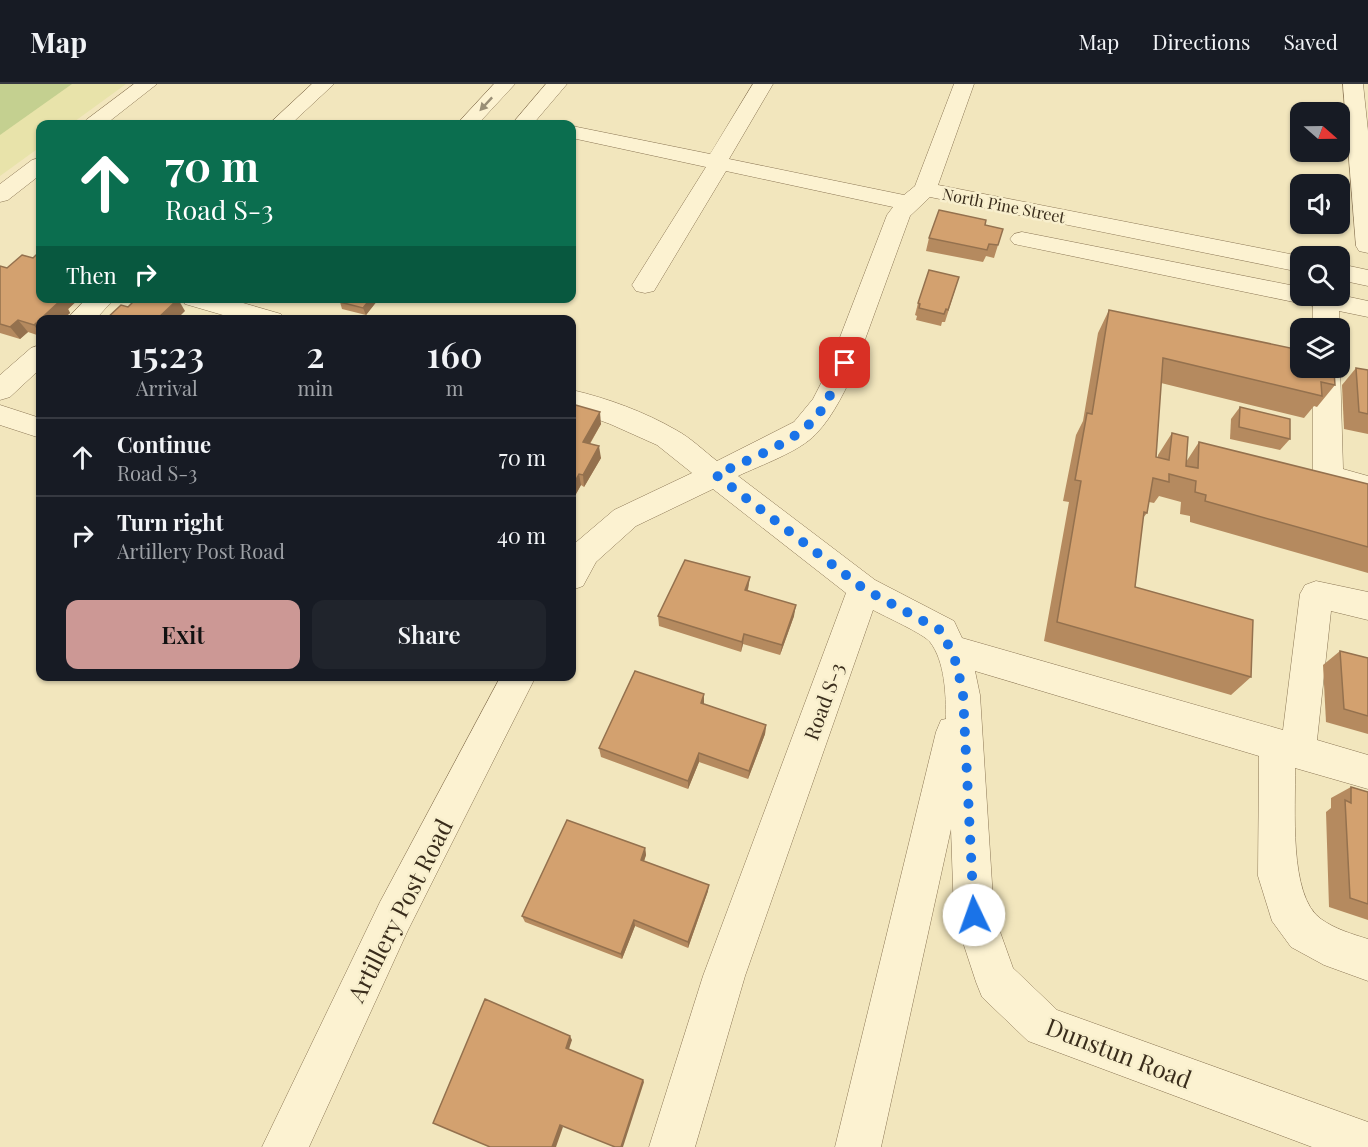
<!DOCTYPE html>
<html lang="en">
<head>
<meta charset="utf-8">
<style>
	:root { --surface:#171b24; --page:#20242c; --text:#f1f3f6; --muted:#9ea1a6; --line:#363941; --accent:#cc9895 }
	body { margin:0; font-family:"Playfair Display",serif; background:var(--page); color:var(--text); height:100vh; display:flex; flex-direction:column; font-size:22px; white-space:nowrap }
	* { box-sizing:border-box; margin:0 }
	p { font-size:20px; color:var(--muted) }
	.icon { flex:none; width:33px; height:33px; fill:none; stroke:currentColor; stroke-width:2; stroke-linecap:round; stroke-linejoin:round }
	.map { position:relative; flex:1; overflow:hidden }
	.drawer { position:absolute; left:36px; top:231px; width:540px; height:366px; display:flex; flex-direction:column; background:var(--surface); border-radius:12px; box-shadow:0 2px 4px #0004 }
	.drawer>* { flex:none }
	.top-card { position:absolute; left:36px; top:36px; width:540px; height:183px; border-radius:12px; box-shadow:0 2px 4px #0004; background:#0b6e4f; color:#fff; overflow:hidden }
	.needle { width:39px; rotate:110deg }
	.tools { position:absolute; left:1290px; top:18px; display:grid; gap:12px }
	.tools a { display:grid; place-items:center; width:60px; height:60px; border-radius:12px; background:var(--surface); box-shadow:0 2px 4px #0004; font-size:30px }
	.pin { position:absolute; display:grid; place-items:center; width:51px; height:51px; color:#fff; margin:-26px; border-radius:12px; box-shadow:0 3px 9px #0006 }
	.me { position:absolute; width:66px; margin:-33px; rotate:357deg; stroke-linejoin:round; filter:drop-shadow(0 0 4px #0008) }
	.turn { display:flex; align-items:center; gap:21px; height:126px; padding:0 30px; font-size:27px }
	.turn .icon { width:78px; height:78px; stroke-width:2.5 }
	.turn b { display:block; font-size:42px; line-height:51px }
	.then { display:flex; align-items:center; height:57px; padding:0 30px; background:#0003; gap:12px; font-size:22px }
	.eta { display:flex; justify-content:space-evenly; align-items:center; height:102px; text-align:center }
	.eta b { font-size:36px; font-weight:600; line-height:42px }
	.primary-button { display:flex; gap:12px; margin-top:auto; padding:12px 30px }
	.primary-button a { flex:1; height:69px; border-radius:12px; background:var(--accent); color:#111; font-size:24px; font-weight:600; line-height:69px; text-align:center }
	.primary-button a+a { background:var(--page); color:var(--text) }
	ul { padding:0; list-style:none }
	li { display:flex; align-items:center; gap:18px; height:78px; padding:0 30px; border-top:2px solid var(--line) }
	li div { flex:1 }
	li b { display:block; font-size:22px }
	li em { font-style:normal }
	header { display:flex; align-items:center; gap:36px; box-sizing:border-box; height:84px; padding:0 30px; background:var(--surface); border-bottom:2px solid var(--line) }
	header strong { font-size:28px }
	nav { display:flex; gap:33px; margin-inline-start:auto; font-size:21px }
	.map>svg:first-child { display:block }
</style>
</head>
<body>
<header>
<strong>Map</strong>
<nav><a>Map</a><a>Directions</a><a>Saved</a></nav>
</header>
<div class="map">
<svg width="1368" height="1063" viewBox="0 0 1368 1063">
	<rect width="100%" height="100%" fill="#f2e6bd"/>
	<path fill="#e8e3aa" d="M0,0H126L71,40H40V63L0,92Z"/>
	<path fill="#c4d090" d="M0,0H72L0,51Z"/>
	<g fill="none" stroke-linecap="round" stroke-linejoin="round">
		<defs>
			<g id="minor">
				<path d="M134,0H157L106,40H83L86,36Z"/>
				<path d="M312,0H334L291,40H269Z"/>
				<path d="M494,0H515L478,40H457Z"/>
				<path d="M546,0H567L533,40H512Z"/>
				<path d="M753,0H773L729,75L904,111L915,102L954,0H974L938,101L1300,172V188L930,113L910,132L863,261L859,267L850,270L841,267L837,261L887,131L893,123L726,87L654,207L645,209L636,207L632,201L706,83L572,54V42L710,70Z"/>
				<path d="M1343,0H1363L1368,47V169L1359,167L1356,162Z"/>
				<path d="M40,74V91L8,116L0,118V100L32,76Z"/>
				<path d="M1022,148L1300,203V212L1340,211L1368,217V233L1339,227V244H1313V222L1014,160L1010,155L1014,150Z"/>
				<path d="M1340,180L1368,186V202L1340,196Z"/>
				<path d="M87,214H115L95,236H66Z"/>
				<path d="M182,214H226L281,230L285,236H240L185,220Z"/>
				<path d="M40,261V285L10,313L0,316V291L31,264Z"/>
				<path d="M845,270L855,272L858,279C846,304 835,330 816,350C799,368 761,381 738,392L875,496L954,537L962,554L1283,646L1300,510L1305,501L1316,497L1368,508V536L1331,527L1317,656L1368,671V705L1295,684C1296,722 1288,812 1321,835C1335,845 1352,850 1368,855V897L1324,881L1291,863L1272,837L1258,792L1259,672L975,587L980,611L994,831L1013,884L1057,926L1368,1038V1063H1312L1028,957L982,913L976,898L954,831L951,745L881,1063H835L936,648L941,636L946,635C946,611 945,577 930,558C924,550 884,532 873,526L745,892L695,1063H649L703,892L846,509L713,405L636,442L596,478L583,502L572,506V464L574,460L614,426L692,389L657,361L610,340L572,326V306C607,314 645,328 676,346C691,354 704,367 717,377L794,338L813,315L835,272Z"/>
				<path d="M1340,282L1343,385L1368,392V414L1318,400L1313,392V284Z"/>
				<path d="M0,321L40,334V354L0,341Z"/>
				<path d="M501,592H536L408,846L309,1063H262L380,818Z"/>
			</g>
		</defs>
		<use href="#minor" stroke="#8b7655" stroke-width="1"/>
		<use href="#minor" fill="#fcf2d1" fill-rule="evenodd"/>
	</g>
	<g fill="#b58a5f">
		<path d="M985,141L998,161L994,174L986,172L983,178L926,167L929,154Z"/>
		<path d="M0,182L7,184L40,214H80L68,225L70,229L62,236H40V252L28,248L20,255L0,249Z"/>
		<path d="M959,193L945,238H942L941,242L916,236L917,232L915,231L918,219Z"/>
		<path d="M377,217L366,231L342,225L340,218Z"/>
		<path d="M1109,226L1321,285L1335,301L1317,323L1314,322L1304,334L1161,299L1156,373H1158V371L1172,349L1186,378L1199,358L1368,400V489L1190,438V432L1180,430L1181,418L1159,412L1154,419L1149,418L1147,429L1143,434L1135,503L1251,593L1231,611L1044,557L1069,418L1063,417L1076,351L1083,337L1098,249Z"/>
		<path d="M1356,284L1368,286V350L1344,345L1342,301Z"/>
		<path d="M572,320L601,340L590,360L601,374L584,403L581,401L572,417Z"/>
		<path d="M1240,323L1290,355L1280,366L1230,355L1231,335Z"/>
		<path d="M750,493L748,506L794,532L780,571L743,560L741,568L659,542L658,532Z"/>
		<path d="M1340,567L1368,574V650L1326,638L1323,581Z"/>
		<path d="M704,610V620L766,641L765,650L748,695L699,678L688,705L601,673L599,664Z"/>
		<path d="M1351,703L1368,708V836L1329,823L1326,728L1331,724V714Z"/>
		<path d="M645,764L646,771L644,777L708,807L688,864L635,842L622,875L525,838L522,832Z"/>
	</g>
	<g fill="#94714e">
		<path d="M57,214H80L68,225L70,229L62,236H40V250L34,241Z"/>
		<path d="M371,214H376L377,217L366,231L363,224Z"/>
		<path d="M178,215L185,227L176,236H156Z"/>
		<path d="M18,236L28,248L20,255L10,243Z"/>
		<path d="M600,328L601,340L584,369L583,358Z"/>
		<path d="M599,362L601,374L584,403L583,391Z"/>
		<path d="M579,390L581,401L572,417V403Z"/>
		<path d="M750,493L748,504L744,516L745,506Z"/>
		<path d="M796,521L794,532L780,571L782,561Z"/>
		<path d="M744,550L743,560L741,568L742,558Z"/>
		<path d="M704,610V619L700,629L701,619Z"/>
		<path d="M766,641L765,650L748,695L749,687Z"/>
		<path d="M699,669V678L688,705V697Z"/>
		<path d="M645,764L646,771L642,783L641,776Z"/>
		<path d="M709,801L708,807L688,864V858Z"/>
		<path d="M634,836L635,842L622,875L621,870Z"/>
		<path d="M570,952L572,956L568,968L566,964Z"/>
		<path d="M643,996L644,998L623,1063H621Z"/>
		<path d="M560,1041L563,1043L556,1063H552Z"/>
	</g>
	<g fill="#d3a16f" stroke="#94714e" stroke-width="1.5">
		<path d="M939,126L986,136L985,141L1003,145L998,161L989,160L987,166L929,154Z"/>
		<path d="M22,171L33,174L36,171L40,172V214H57L56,215L61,216L34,241L18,236L10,243L0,240V182L7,184Z"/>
		<path d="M929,186L959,193L948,226L946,225L944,230L919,224L920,220L918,219Z"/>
		<path d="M137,214H178V215L156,236H105L121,221L128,223Z"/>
		<path d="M344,214H371L363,224L340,218Z"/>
		<path d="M1109,226L1300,266V284H1321V285L1334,287L1335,301L1321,298L1322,312L1163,274L1156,373L1169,376L1172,349L1188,353L1186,382L1198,384L1199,358L1368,400V463L1205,417L1206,411L1195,408L1196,397L1169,390V398L1153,394L1147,429L1144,428L1135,503L1253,536L1251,593L1057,538L1081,397L1075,396L1087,329L1092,330Z"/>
		<path d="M1356,284L1368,286V330L1359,328Z"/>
		<path d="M572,320L600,328L583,358L599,362L583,391L579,390L572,403Z"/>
		<path d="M1240,323L1290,335V355L1239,343Z"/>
		<path d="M685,476L750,493L745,506L796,521L782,561L744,550L742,558L658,532Z"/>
		<path d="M1340,567L1368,574V632L1344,625Z"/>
		<path d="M635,587L704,610L701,619L766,641L749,687L699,669L688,697L599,664Z"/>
		<path d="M1351,703L1368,708V820L1350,814L1345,716L1351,719Z"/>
		<path d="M567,736L645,764L641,776L709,801L688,858L634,836L621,870L522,832Z"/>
		<path d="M485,915L570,952L566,964L643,996L621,1063H615L560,1041L552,1063H490L433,1039Z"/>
	</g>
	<defs><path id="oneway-solid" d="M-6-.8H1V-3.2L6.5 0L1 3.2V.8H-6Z" transform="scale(1.5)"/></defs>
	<use fill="#9a8f76" href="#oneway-solid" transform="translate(486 20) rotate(133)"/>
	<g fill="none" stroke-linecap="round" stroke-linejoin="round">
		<path stroke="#1a73e8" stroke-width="10" stroke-dasharray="0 18" d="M845,279C836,297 829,318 816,333C795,359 746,376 716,391L864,505L942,547L957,581L963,611L974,831"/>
	</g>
	<g text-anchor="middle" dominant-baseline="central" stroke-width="5" stroke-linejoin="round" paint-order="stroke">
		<g font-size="16" fill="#392c1b" stroke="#f8efcd">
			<text transform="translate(1004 121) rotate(11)">North Pine Street</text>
		</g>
		<g font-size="20" fill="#392c1b" stroke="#f8efcd">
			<text transform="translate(823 617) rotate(-70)">Road S-3</text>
		</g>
		<g font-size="24" fill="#392c1b" stroke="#f8efcd">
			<text transform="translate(399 826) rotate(-63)">Artillery Post Road</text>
			<text transform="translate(1119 968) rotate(21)">Dunstun Road</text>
		</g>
	</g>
</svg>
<div class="tools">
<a><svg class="needle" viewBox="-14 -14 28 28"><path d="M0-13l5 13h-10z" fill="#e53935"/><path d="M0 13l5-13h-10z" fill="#9ea1a6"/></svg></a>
<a><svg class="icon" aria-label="sound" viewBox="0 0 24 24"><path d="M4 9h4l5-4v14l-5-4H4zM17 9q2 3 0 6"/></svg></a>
<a><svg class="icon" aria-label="search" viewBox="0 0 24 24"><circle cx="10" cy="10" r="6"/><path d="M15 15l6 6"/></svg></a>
<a><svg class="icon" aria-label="layers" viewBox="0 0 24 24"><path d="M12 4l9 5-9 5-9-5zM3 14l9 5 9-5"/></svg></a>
</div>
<div class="pin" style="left:845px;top:279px;background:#d93025"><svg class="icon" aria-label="arrive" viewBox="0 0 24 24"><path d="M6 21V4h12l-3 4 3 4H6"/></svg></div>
<svg class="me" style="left:974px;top:831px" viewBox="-20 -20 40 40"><circle r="19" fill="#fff"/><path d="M0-13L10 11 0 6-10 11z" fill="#1a73e8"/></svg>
<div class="top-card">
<div class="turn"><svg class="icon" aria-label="ahead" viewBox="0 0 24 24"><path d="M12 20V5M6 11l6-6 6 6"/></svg><div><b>70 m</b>Road S-3</div></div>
<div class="then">Then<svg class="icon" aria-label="right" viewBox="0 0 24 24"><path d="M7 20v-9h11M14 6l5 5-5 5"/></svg></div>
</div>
<section class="drawer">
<div class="eta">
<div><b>15:23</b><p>Arrival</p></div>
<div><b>2</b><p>min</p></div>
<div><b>160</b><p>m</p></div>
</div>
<ul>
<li><svg class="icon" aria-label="ahead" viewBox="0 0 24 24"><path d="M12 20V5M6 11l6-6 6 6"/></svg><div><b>Continue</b><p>Road S-3</p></div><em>70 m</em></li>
<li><svg class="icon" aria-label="right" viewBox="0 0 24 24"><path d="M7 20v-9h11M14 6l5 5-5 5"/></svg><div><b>Turn right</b><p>Artillery Post Road</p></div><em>40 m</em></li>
</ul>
<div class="primary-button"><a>Exit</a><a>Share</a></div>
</section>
</div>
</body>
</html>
